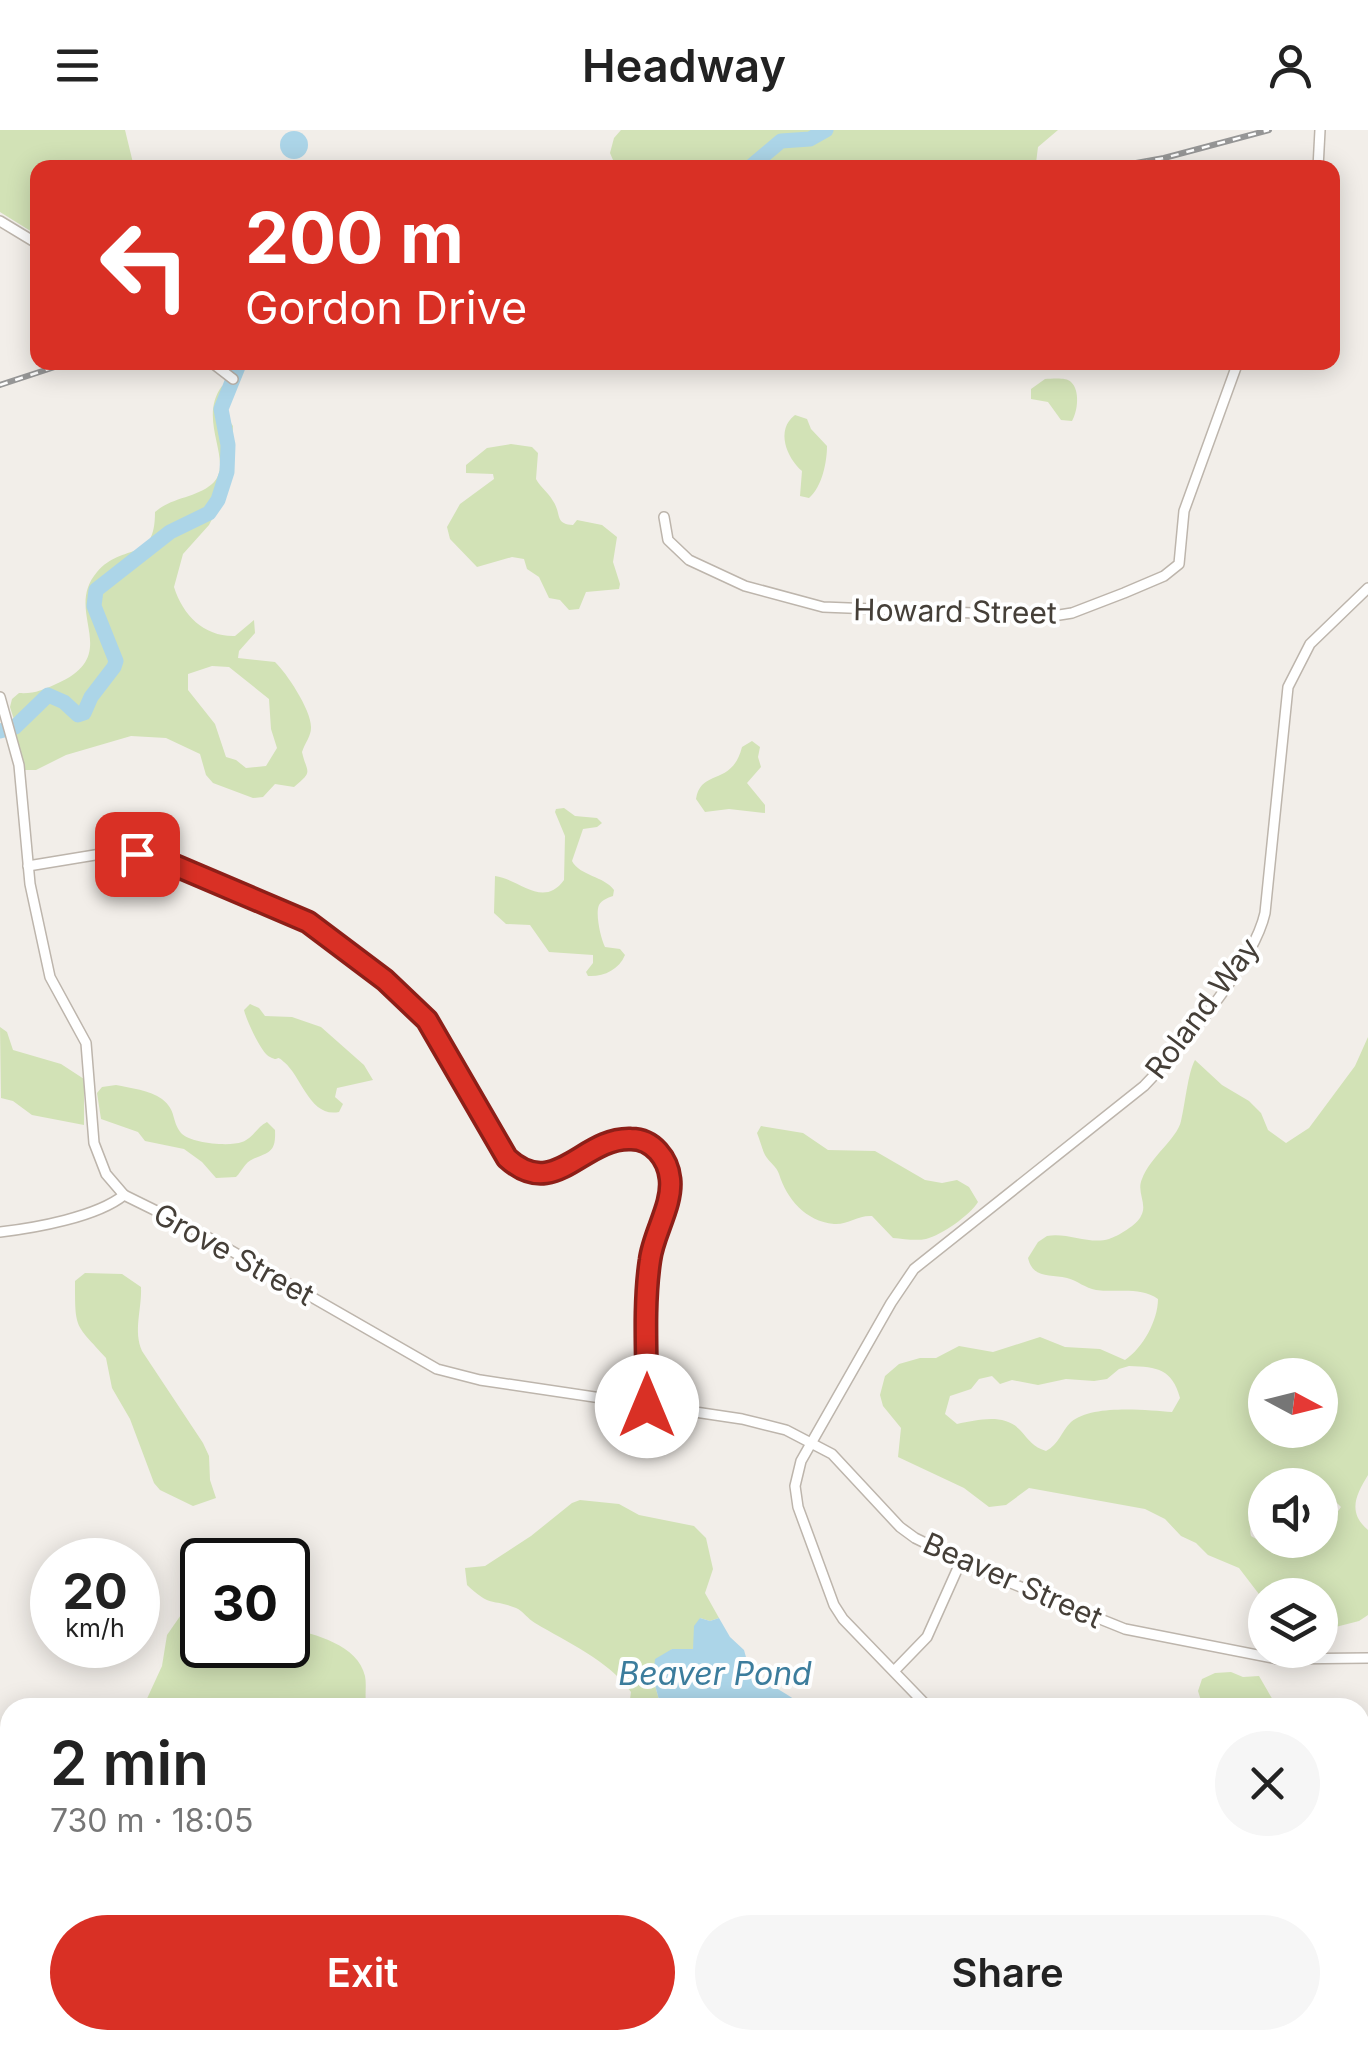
<!DOCTYPE html>
<html lang="en">
<head>
<meta charset="utf-8">
<style>
	:root { --surface:#fff; --page:#f6f6f6; --text:#222; --muted:#767676; --accent:#d93025 }
	body { margin:0; font-family:Inter,sans-serif; background:var(--page); color:var(--text); height:100vh; display:flex; flex-direction:column; font-size:38px; white-space:nowrap }
	* { box-sizing:border-box; margin:0 }
	p { font-size:32px; color:var(--muted) }
	.icon { flex:none; width:55px; height:55px; fill:none; stroke:currentColor; stroke-width:2; stroke-linecap:round; stroke-linejoin:round }
	.map { position:relative; flex:1; overflow:hidden }
	.details { position:absolute; left:0px; top:1568px; width:1370px; height:352px; display:flex; flex-direction:column; background:var(--surface); border-radius:30px 30px 0 0; box-shadow:0 5px 25px #0003 }
	.details>* { flex:none }
	.hud { position:absolute; left:30px; top:30px; width:1310px; height:210px; border-radius:20px; box-shadow:0 5px 25px #0003; background:#d93025; color:#fff; overflow:hidden }
	.needle { width:65px; rotate:97deg }
	.tools { position:absolute; left:1248px; top:1228px; display:grid; gap:20px }
	.tools a { display:grid; place-items:center; width:90px; height:90px; border-radius:50%; background:var(--surface); box-shadow:0 5px 25px #0003; font-size:50px }
	.speed { position:absolute; left:30px; top:1408px; display:flex; gap:20px; font-size:50px; font-weight:700; text-align:center }
	.speed>* { display:grid; place-content:center; width:130px; height:130px; border-radius:50%; background:var(--surface); box-shadow:0 5px 25px #0003; line-height:1 }
	.speed small { font-size:25px; font-weight:400 }
	.speed .limit { border:5px solid #111; border-radius:15px; background:#fff; color:#111 }
	.pin { position:absolute; display:grid; place-items:center; width:85px; height:85px; color:#fff; margin:-42px; border-radius:20px; box-shadow:0 5px 15px #0006 }
	.me { position:absolute; width:110px; margin:-55px; rotate:0deg; stroke-linejoin:round; filter:drop-shadow(0 0 8px #0008) }
	.turn { display:flex; align-items:center; gap:35px; height:210px; padding:0 50px; font-size:45px }
	.turn .icon { width:130px; height:130px; stroke-width:2.5 }
	.turn b { display:block; font-size:70px; line-height:85px }
	.round { display:grid; place-items:center; flex:none; width:105px; height:105px; border-radius:52px; background:var(--page) }
	.headline { display:flex; align-items:center; justify-content:space-between; height:170px; padding:0 50px }
	h1 { font-size:60px; font-weight:600; line-height:75px }
	.button { display:flex; gap:20px; margin-top:auto; padding:20px 50px }
	.button a { flex:1; height:115px; border-radius:60px; background:var(--accent); color:#fff; font-size:40px; font-weight:600; line-height:115px; text-align:center }
	.button a+a { background:var(--page); color:var(--text) }
	header { display:flex; justify-content:space-between; align-items:center; height:130px; padding:0 50px; background:var(--surface); font-size:45px; font-weight:600 }
	.map>svg:first-child { display:block }
</style>
</head>
<body>
<header><svg class="icon" aria-label="menu" viewBox="0 0 24 24"><path d="M4 6h16M4 12h16M4 18h16"/></svg>Headway<svg class="icon" aria-label="person" viewBox="0 0 24 24"><circle cx="12" cy="8" r="4"/><path d="M4 21q1-7 8-7t8 7"/></svg></header>
<div class="map">
<svg width="1368" height="1918" viewBox="0 0 1368 1918">
	<rect width="100%" height="100%" fill="#f2eee9"/>
	<g fill="#d2e2b6" fill-rule="evenodd">
		<path d="M0,0H125L134,37L38,38L37,105L0,82Z"/>
		<path d="M621,0H1058L1038,17L1036,33L1031,37H616L610,23L614,8Z"/>
		<path d="M1045,249C1052,249 1066,247 1071,252C1080,260 1078,281 1072,291L1061,290L1048,272L1031,269V259Z"/>
		<path d="M228,255L227,287L233,296L230,355L209,395L183,424L174,457C183,486 205,507 235,506L254,490L255,503L239,521L238,528L275,532C286,542 312,581 311,598C311,606 305,613 302,622C307,644 314,640 294,657L275,654L263,667L253,668L213,653L206,645L200,624L166,608L131,606L66,625L36,640H25L13,605L16,596L10,577L12,569L19,563C34,564 43,560 56,554C125,524 62,483 97,442C124,411 155,435 155,382C172,367 196,368 212,354C236,333 196,291 222,256ZM212,536L229,537L269,569L271,599L277,618L266,636L246,638L236,630L226,627L215,594L188,560V544Z"/>
		<path d="M795,285L807,289L811,299L827,316C827,332 822,357 809,368L800,366L802,341C787,328 775,300 795,285Z"/>
		<path d="M511,314L532,317L538,323L536,349C541,358 548,362 553,371C562,384 554,394 573,395L577,390L602,395L617,407L613,432L620,454L619,459L586,462L579,479L569,480L560,470L549,468L539,447L527,439L524,429L512,427L477,437L450,409L447,397L460,374L494,349L493,344L466,343V335L487,318Z"/>
		<path d="M752,611L760,617L758,627L761,637L747,653L765,675V683L729,679L705,682L696,669C701,638 732,657 742,617Z"/>
		<path d="M564,678L575,686L597,688L602,693L597,697L583,699L572,731C580,746 604,746 614,760L613,766C607,768 602,770 599,775C595,784 601,809 605,817L620,819L625,825C619,840 603,847 588,846L586,842L593,833V825L549,822L530,795L506,794L494,783L495,746C519,749 543,779 564,750L565,706L555,682L556,679Z"/>
		<path d="M250,874L259,878L265,886L292,887L321,897L364,935L373,950L337,958L335,967L343,974L339,982C310,988 302,947 284,932C274,923 281,933 270,927C261,923 246,889 244,880Z"/>
		<path d="M0,897L7,902L13,920L61,934L84,949V995L32,985L13,971L1,968Z"/>
		<path d="M1368,907V1345C1356,1365 1347,1382 1368,1400V1485L1359,1491L1320,1501V1465H1265V1472L1239,1438L1208,1425L1196,1413L1181,1406L1165,1389L1145,1379L1029,1358L1006,1375L989,1377L964,1358L898,1327L901,1298L883,1276L880,1265L885,1246L899,1234L920,1228H936L959,1216L993,1222L1040,1207L1065,1217L1100,1219L1125,1230C1143,1218 1158,1190 1158,1169C1140,1156 1117,1163 1096,1160C1085,1158 1078,1151 1067,1148C1050,1144 1033,1149 1028,1128L1038,1112L1047,1106C1067,1102 1090,1115 1109,1109C1118,1106 1137,1095 1141,1086C1148,1074 1136,1062 1142,1049C1150,1027 1177,1009 1181,991C1185,975 1188,942 1195,930L1222,955L1249,971L1261,983L1268,1000L1286,1013L1309,998L1355,936ZM1129,1236C1158,1237 1172,1239 1180,1268L1172,1282C1146,1280 1092,1274 1071,1292C1061,1302 1059,1314 1046,1321C1033,1317 1029,1310 1020,1300C1004,1283 978,1290 957,1294L945,1284L950,1266L971,1259L979,1249L992,1246L1000,1254L1012,1250L1038,1255L1066,1249L1094,1251L1107,1249L1119,1239ZM1265,1245H1320V1300H1265ZM1265,1355H1320V1367L1333,1369L1341,1377L1332,1390L1320,1395V1410H1274L1263,1413L1251,1406C1248,1395 1254,1386 1265,1383Z"/>
		<path d="M116,955C130,958 150,960 162,969C177,981 171,990 181,1003C190,1013 229,1017 242,1012C253,1008 257,997 267,992L275,1000C276,1022 270,1022 253,1029C245,1032 242,1041 236,1047L216,1048L202,1032L184,1019L145,1011L138,1002L101,989L97,963L102,957Z"/>
		<path d="M761,996L803,1003L828,1020L875,1021L925,1050L942,1053L957,1050L969,1057L978,1072C970,1085 942,1105 926,1109C916,1111 904,1109 893,1108L872,1086C858,1085 848,1095 834,1094C805,1091 787,1069 779,1044C777,1037 769,1032 765,1025C762,1019 760,1010 757,1003Z"/>
		<path d="M85,1143L122,1144L141,1157C142,1180 133,1200 142,1221L203,1313L209,1326L210,1350L216,1368L193,1376L160,1360L154,1353L130,1289L112,1258L106,1228C75,1193 75,1201 75,1151Z"/>
		<path d="M580,1370L619,1374L639,1385L694,1396L706,1408L713,1439L705,1463L719,1488L710,1491L700,1488L693,1519H672L653,1548L661,1577H629L631,1562C607,1529 568,1513 535,1493C528,1489 523,1481 516,1478C490,1468 492,1478 467,1455L465,1438L485,1436L531,1406L572,1373Z"/>
		<path d="M202,1456V1515H288V1498C315,1504 358,1515 365,1546C367,1556 364,1567 367,1577L168,1578L145,1573L162,1536L167,1505L183,1482L189,1463Z"/>
		<path d="M1231,1542L1243,1547L1259,1546L1277,1577H1203L1198,1561L1202,1549L1215,1543Z"/>
		<path d="M264,1910H338L347,1918H255Z"/>
		<path d="M392,1910H503L511,1918H391Z"/>
		<path d="M661,1910H755L756,1917L660,1918Z"/>
	</g>
	<g fill="#acd5e8">
		<circle cx="294" cy="15" r="14"/>
		<path d="M700,1488L710,1491L719,1488L730,1507L744,1520L751,1545C765,1551 793,1567 804,1577H661L653,1548L655,1529L672,1519H693L694,1496Z"/>
		<path d="M10,1863V1910H264L255,1918H0V1875Z"/>
		<path d="M503,1910H618L619,1918H511Z"/>
		<path d="M786,1910H1006L1003,1918H790Z"/>
	</g>
	<g fill="none" stroke-linecap="round" stroke-linejoin="round">
		<g stroke="#acd5e8" stroke-width="15">
			<path d="M749,38L781,11L810,9L826,0"/>
			<path d="M0,601L15,597L48,565L64,572L78,585L84,583L91,567L114,537L116,531L94,476L96,460L170,402L209,383L218,370L227,342L228,315L221,279L240,232"/>
		</g>
		<defs>
			<g id="minor">
				<path d="M1318,38L1320,0"/>
				<path d="M0,91L38,114"/>
				<path d="M211,232L233,249"/>
				<path d="M664,387L668,410L689,430L745,456L823,477L1053,486L1072,483L1124,463L1164,446L1179,434L1184,381L1238,232"/>
				<path d="M0,567L19,635L30,754L50,847L86,913L94,1013L106,1044L124,1065"/>
				<path d="M28,736L107,723L137,724L174,735L308,792L385,851L427,890L507,1029C565,1081 596,973 661,1024L671,1054L648,1142L647,1276"/>
				<path d="M0,1102C35,1098 97,1087 124,1065L195,1100L437,1239L480,1250L742,1289L786,1300L832,1324L900,1397L915,1408L991,1445L1125,1499L1278,1529L1368,1528"/>
				<path d="M896,1539L927,1507L961,1431"/>
				<path d="M929,1578L843,1489L834,1475L798,1377L795,1356L801,1331L891,1173L914,1139L1144,956C1181,918 1254,833 1265,783L1288,557L1310,514L1368,458"/>
				<path d="M1360,1898L1368,1900"/>
				<path d="M1177,1918L1185,1910"/>
				<path d="M1365,1918L1368,1908"/>
			</g>
		</defs>
		<use href="#minor" stroke="#bdb5ac" stroke-width="12"/>
		<use href="#minor" stroke="#fff" stroke-width="9"/>
		<defs>
			<g id="rail">
				<path d="M1108,38L1164,28L1269,0"/>
				<path d="M0,255L70,232"/>
			</g>
		</defs>
		<use href="#rail" stroke="#969696" stroke-width="6"/>
		<use href="#rail" stroke="#fff" stroke-width="2.5" stroke-dasharray="8" stroke-linecap="butt"/>
	</g>
	<g fill="none" stroke-linecap="round" stroke-linejoin="round">
		<defs>
			<path id="route" d="M137,724L174,735L308,792L385,850L427,890L507,1028C555,1072 582,1007 631,1009C653,1009 668,1029 670,1049C673,1075 653,1104 650,1130C643,1177 647,1228 647,1276"/>
		</defs>
		<use href="#route" stroke="#8d1f18" stroke-width="25"/>
		<use href="#route" stroke="#d93025" stroke-width="18"/>
	</g>
	<g text-anchor="middle" dominant-baseline="central" stroke-width="8" stroke-linejoin="round" paint-order="stroke">
		<g font-size="30" fill="#453f38" stroke="#fff">
			<text transform="translate(955 481) rotate(1)">Howard Street</text>
			<text transform="translate(1202 878) rotate(-53)">Roland Way</text>
			<text transform="translate(234 1124) rotate(29)">Grove Street</text>
			<text transform="translate(1013 1450) rotate(24)">Beaver Street</text>
		</g>
		<g font-size="32" font-style="italic" fill="#3c7d9d" stroke="#fff">
			<text x="715" y="1543">Beaver Pond</text>
		</g>
	</g>
</svg>
<div class="tools">
<a><svg class="needle" viewBox="-14 -14 28 28"><path d="M0-13l5 13h-10z" fill="#e53935"/><path d="M0 13l5-13h-10z" fill="#767676"/></svg></a>
<a><svg class="icon" aria-label="sound" viewBox="0 0 24 24"><path d="M4 9h4l5-4v14l-5-4H4zM17 9q2 3 0 6"/></svg></a>
<a><svg class="icon" aria-label="layers" viewBox="0 0 24 24"><path d="M12 4l9 5-9 5-9-5zM3 14l9 5 9-5"/></svg></a>
</div>
<div class="speed"><div>20<small>km/h</small></div><div class="limit">30</div></div>
<div class="pin" style="left:137px;top:724px;background:#d93025"><svg class="icon" aria-label="arrive" viewBox="0 0 24 24"><path d="M6 21V4h12l-3 4 3 4H6"/></svg></div>
<svg class="me" style="left:647px;top:1276px" viewBox="-20 -20 40 40"><circle r="19" fill="#fff"/><path d="M0-13L10 11 0 6-10 11z" fill="#d93025"/></svg>
<div class="hud">
<div class="turn"><svg class="icon" aria-label="left" viewBox="0 0 24 24"><path d="M17 20v-9H6M10 6l-5 5 5 5"/></svg><div><b>200 m</b>Gordon Drive</div></div>
</div>
<section class="details">
<div class="headline"><div><h1>2 min</h1><p>730 m · 18:05</p></div><a class="round"><svg class="icon" aria-label="close" viewBox="0 0 24 24"><path d="M6 6l12 12M18 6L6 18"/></svg></a></div>
<div class="button"><a>Exit</a><a>Share</a></div>
</section>
</div>
</body>
</html>
